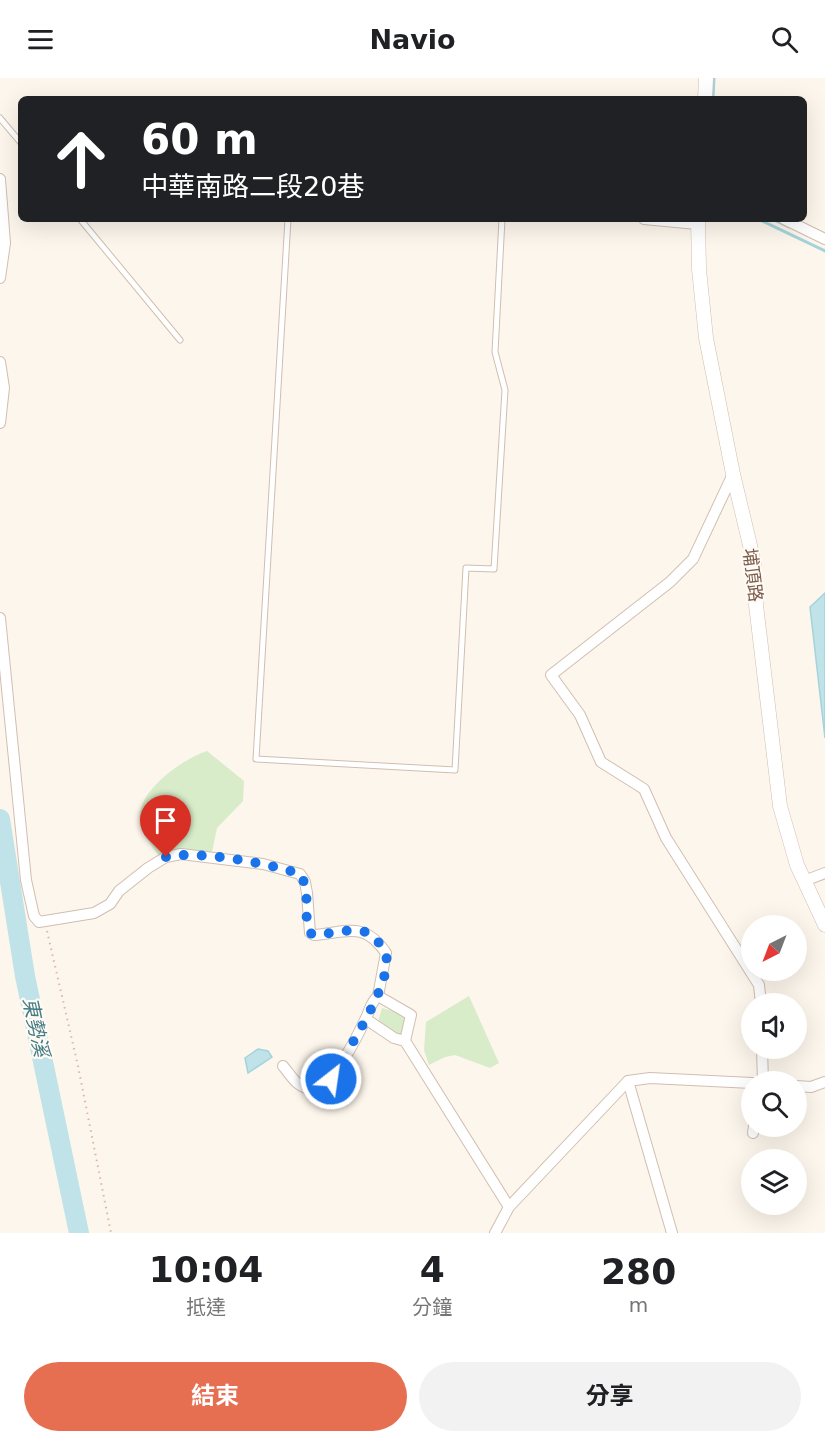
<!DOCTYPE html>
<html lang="zh-TW">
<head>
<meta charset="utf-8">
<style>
	:root { --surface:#fff; --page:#f2f2f2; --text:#202124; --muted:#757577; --accent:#e76f51 }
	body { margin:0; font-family:"DejaVu Sans","Noto Sans TC",sans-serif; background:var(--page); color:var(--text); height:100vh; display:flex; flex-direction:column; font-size:22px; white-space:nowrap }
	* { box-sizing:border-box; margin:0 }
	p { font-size:20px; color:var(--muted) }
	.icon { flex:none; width:33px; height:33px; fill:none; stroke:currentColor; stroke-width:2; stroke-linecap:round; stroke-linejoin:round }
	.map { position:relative; height:1155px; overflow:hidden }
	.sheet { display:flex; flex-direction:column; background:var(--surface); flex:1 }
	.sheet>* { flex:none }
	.guide { position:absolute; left:18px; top:18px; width:789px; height:126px; border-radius:9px; box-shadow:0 6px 24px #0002; background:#202124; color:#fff; overflow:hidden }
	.needle { width:39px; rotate:222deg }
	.controls { position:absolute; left:741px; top:837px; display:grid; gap:12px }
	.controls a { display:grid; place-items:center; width:66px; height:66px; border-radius:50%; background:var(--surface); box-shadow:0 6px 24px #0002; font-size:30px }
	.pin { position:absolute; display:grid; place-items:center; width:51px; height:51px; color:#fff; margin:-62px -26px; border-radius:50% 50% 50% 0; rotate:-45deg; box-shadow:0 0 6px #0007 }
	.pin .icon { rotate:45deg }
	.me { position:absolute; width:66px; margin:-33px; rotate:30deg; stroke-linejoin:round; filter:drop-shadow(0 0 4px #0008) }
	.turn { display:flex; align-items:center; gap:21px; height:126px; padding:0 24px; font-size:27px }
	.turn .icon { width:78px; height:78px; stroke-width:2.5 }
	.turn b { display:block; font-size:42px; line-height:51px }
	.eta { display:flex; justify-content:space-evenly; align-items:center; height:102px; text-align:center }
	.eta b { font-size:36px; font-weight:700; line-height:42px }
	.cta { display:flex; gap:12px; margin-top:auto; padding:12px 24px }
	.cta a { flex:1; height:69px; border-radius:36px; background:var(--accent); color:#fff; font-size:24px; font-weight:700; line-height:69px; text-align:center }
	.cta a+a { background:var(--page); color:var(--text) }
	header { display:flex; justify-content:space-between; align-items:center; height:78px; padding:0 24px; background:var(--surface); font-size:27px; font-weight:700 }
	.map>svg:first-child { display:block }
</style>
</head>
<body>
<header><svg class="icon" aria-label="menu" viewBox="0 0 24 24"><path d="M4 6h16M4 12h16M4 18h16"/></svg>Navio<svg class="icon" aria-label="search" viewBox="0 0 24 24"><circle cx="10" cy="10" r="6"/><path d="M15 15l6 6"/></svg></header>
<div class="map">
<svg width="825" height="1155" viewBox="0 0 825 1155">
	<rect width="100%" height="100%" fill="#fdf6ec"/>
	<g fill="#d8ecc9">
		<path d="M207,673L244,703L243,723L217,750L211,779L163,783C154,770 142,758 140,743C135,714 184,680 207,673Z"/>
		<path d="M469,918L499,985L490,990L455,977L445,979L429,987L424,972L426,944Z"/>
		<path d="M382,930L409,938V966L378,944Z"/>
	</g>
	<g fill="#bfe3e8" stroke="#a5d3da" stroke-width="1.5">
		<path d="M825,515V660L810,529Z"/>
		<path d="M258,971L268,973L272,979L248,995L245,980Z"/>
	</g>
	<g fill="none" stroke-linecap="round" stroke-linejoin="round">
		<g stroke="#a5d3da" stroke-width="3">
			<path d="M713,21L714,0"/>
			<path d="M758,141L825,173"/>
			<path d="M772,141L789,149"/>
		</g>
		<path stroke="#bfe3e8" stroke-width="20" d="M0,741L25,898L79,1155"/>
		<defs>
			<g id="service">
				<path d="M0,40L21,65"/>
				<path d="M80,141L180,262"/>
				<path d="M288,141L256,681L455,692L466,490L494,491L505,312L495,274L502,141"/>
			</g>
			<g id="minor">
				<path d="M0,101L5,165L0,200"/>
				<path d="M644,141L697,146"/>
				<path d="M784,141L825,161"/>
				<path d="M0,284L4,310L0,345"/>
				<path d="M733,396L693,481L670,504L551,597L580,637L601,684L644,711L666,760L759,907L761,926"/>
				<path d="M0,540L26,802L34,838L39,844L94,835L110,826L119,813L148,790L166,779L181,776L263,786L300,796L305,804L307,815L310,855L314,857C348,854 364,843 386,875L378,918"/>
				<path d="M804,803L825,795"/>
				<path d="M378,918L411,937L405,963"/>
				<path d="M366,941L394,960L405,963L509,1129"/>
				<path d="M762,970L763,1004"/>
				<path d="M283,988C290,996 296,1008 307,1010C329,1017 357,959 365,942C370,933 370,925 378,918"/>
				<path d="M628,1003L672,1155"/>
				<path d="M796,1008L811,1009L825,1004"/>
				<path d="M753,1055L754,1048"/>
				<path d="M495,1155L509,1129L628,1003L650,1000L752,1005"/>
			</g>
			<g id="tertiary">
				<path d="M705,21L706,0"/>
				<path d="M698,141L699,191L706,260L733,396L754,484L756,527L780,728L797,787L825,847"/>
			</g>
		</defs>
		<use href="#service" stroke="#d1beb0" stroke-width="7"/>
		<use href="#minor" stroke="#d1beb0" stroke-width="12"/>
		<use href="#tertiary" stroke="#d1beb0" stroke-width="15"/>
		<path stroke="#d9b8a5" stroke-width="2" stroke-dasharray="1.5 4.5" stroke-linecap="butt" d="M47,853L78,988L111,1155"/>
		<use href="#service" stroke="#fff" stroke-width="5"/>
		<use href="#minor" stroke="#fff" stroke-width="10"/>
		<use href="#tertiary" stroke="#fff" stroke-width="14"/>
	</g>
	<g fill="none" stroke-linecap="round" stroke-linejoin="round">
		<path stroke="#1a73e8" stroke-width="10" stroke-dasharray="0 18" d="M166,779C199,772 267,785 300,796C312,815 302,836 310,855L314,857C329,856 346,851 360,853C368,853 374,859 379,865C381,868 385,873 386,877C393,904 346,975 331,1001"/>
	</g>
	<g text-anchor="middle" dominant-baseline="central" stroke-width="4.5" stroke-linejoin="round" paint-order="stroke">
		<g font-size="18" fill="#7a5c4d" stroke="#fffaf3">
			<text transform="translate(753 497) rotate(83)">埔頂路</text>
		</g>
		<g font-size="20" font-style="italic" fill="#437c86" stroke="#fffaf3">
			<text transform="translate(36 949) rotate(78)">東勢溪</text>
		</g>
	</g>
</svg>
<div class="controls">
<a><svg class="needle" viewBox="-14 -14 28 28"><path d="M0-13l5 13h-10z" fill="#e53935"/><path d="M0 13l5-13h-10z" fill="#757577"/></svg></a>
<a><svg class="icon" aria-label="sound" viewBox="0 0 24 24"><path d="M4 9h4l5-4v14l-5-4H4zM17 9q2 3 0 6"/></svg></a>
<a><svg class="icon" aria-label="search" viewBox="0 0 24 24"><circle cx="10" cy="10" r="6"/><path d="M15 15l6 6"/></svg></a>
<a><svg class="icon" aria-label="layers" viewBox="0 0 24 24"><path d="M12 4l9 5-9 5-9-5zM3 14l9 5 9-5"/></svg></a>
</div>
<div class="pin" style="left:166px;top:779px;background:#d93025"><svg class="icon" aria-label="arrive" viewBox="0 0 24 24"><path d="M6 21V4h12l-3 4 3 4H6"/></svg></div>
<svg class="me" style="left:331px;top:1001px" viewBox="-20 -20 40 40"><circle r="17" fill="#1a73e8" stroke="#fff" stroke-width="3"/><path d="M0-11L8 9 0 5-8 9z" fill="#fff"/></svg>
<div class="guide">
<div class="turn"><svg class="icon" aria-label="ahead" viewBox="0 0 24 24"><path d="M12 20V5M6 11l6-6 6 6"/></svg><div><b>60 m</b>中華南路二段20巷</div></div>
</div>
</div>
<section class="sheet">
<div class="eta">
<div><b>10:04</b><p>抵達</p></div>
<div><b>4</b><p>分鐘</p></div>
<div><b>280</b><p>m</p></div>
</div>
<div class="cta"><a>結束</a><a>分享</a></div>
</section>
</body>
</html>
